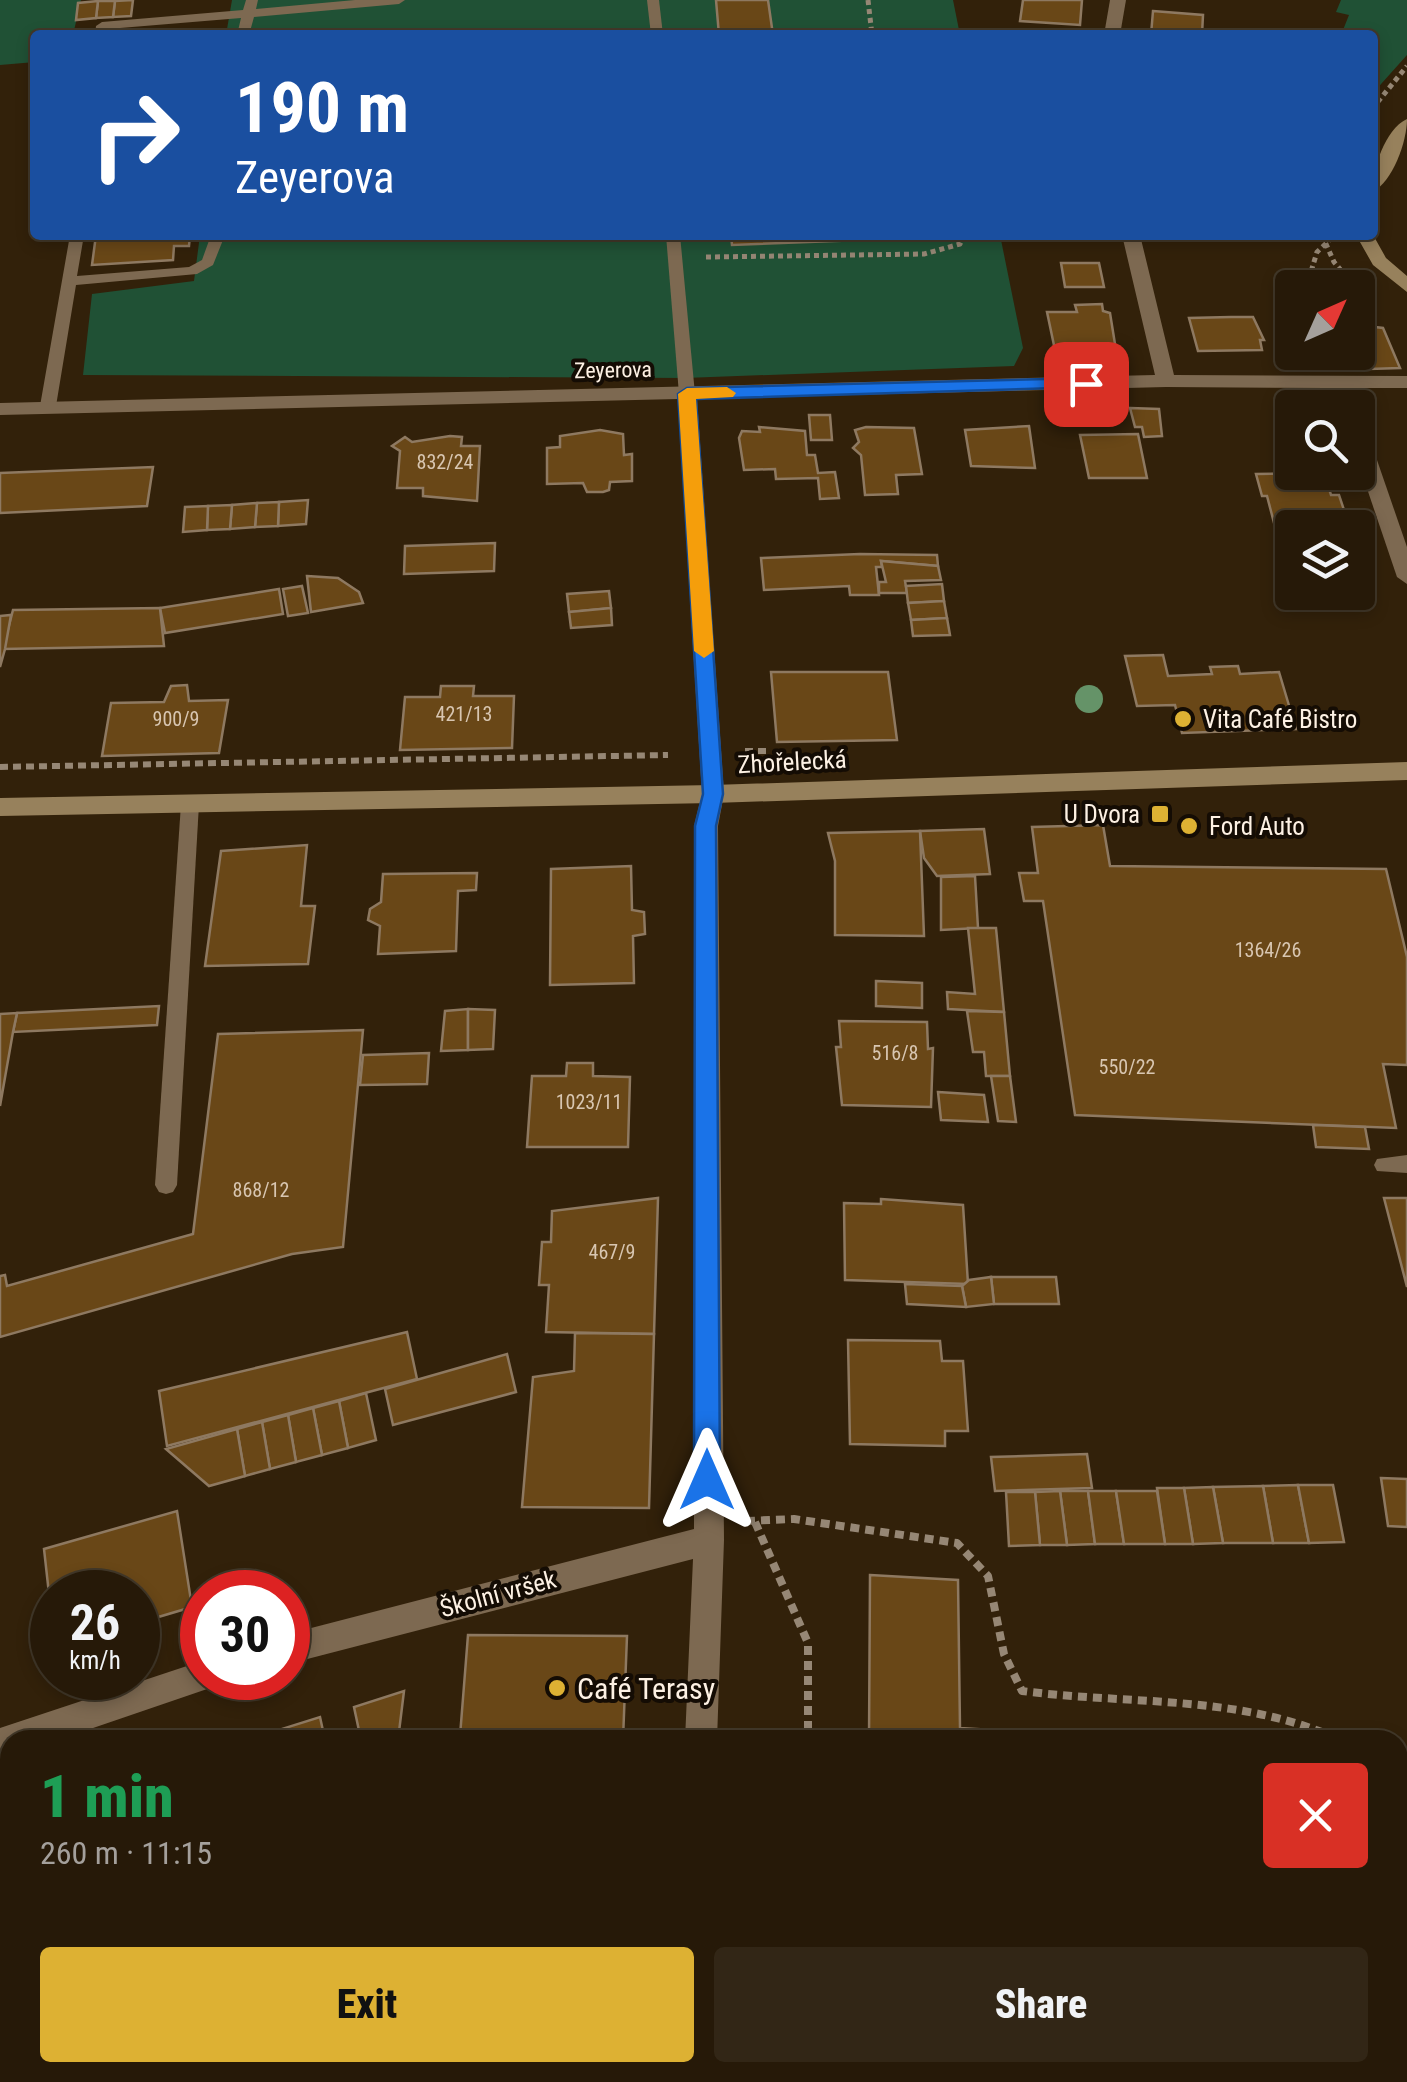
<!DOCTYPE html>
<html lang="en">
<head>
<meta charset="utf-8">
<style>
	:root { --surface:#261908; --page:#322616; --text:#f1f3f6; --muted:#a4a09c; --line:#423829; --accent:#ddb133 }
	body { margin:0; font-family:"Roboto Condensed",sans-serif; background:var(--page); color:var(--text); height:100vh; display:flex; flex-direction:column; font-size:38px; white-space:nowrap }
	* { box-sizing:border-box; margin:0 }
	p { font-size:32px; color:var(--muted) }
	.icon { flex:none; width:55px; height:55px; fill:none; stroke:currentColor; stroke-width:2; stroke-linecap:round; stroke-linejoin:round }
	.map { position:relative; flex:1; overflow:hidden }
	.side { position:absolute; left:0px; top:1730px; width:1408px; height:352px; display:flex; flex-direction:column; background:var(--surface); border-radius:30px 30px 0 0; box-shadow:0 5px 15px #0003,0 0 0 2px var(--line) }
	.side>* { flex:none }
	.banner { position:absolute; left:30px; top:30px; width:1348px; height:210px; border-radius:10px; box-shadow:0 5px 15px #0003,0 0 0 2px var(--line); background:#1a4fa0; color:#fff; overflow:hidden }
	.needle { width:65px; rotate:45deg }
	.controls { position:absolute; left:1275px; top:270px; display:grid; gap:20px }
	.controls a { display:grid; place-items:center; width:100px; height:100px; border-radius:10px; background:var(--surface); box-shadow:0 5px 15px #0003,0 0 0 2px var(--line); font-size:50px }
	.speed { position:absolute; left:30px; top:1570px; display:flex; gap:20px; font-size:50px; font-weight:700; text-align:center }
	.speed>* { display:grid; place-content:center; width:130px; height:130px; border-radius:50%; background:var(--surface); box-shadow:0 5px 15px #0003,0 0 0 2px var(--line); line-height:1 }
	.speed small { font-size:25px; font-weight:400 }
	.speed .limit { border:15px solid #d22; background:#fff; color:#111 }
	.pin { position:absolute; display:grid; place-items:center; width:85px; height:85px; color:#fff; margin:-42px; border-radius:20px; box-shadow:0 5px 15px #0006 }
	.me { position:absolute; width:110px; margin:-55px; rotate:0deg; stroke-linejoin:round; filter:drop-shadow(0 0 8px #0008) }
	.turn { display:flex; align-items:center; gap:35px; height:210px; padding:0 40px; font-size:45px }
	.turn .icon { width:130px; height:130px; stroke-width:2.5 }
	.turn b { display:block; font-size:70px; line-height:85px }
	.round { display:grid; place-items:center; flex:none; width:105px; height:105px; border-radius:10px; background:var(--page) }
	.overview { display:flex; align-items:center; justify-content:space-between; height:170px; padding:0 40px }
	h1 { font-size:60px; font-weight:800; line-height:75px; color:#1e9e55 }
	.action { display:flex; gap:20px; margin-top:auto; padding:20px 40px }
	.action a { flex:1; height:115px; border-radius:10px; background:var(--accent); color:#111; font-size:40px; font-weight:800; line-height:115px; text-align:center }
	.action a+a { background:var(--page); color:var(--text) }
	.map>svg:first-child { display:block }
</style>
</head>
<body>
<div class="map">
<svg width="1407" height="2082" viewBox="0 0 1407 2082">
	<rect width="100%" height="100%" fill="#32210a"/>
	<g fill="#205135">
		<path d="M0,0H81L73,35H35V62L0,65Z"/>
		<path d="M232,0H953L960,35H226Z"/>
		<path d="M1341,0H1407V55L1373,93L1372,35H1341L1349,15L1336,12Z"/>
		<path d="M200,235H1000L1023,348L1014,366L685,378L83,375L92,294L194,281Z"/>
	</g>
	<g fill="#694717" stroke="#8e7961" stroke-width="2.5">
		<path d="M133,0L131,16L113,17L115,1Z"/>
		<path d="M716,0H768L773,35H719Z"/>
		<path d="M1023,0H1082L1080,25L1020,21Z"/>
		<path d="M98,1H115L113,17L96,18Z"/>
		<path d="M98,1L96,18L76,20L78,3Z"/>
		<path d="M1153,11L1203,15L1202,35H1151Z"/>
		<path d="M96,235H190L189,246H174L173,260L92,265Z"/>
		<path d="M731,235H942L945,237L732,245Z"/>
		<path d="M1168,235H1237L1238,240L1169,239Z"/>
		<path d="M1061,263H1099L1104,287H1065Z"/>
		<path d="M1102,304L1103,311L1110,313L1115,344L1091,349L1092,353L1055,350L1047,312H1077L1075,305Z"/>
		<path d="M1231,317H1253L1264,340H1260L1262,350L1198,351L1189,318Z"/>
		<path d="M1358,325L1383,328L1400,368L1369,369L1367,362L1329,358L1327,352H1358Z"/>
		<path d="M1130,408L1159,409L1162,436L1144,437L1142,427H1135Z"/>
		<path d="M809,415H830L832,440H811Z"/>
		<path d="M1029,426L1035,468L971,466L965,430Z"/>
		<path d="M759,427L805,431L807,455H815L818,473L835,472L839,498L820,499L818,478L776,479L775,469L744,470L739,438L742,431L760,432Z"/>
		<path d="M866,427L914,428L922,474L896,475L898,494L865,495L861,455L853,448L859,442L855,430Z"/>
		<path d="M600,430L623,434L624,455L632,454V481L610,482L609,490L603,492H587L583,483L547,484V448L560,447V436Z"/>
		<path d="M1138,434L1147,478H1089L1080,435Z"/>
		<path d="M405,437L412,442L450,436L462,437L461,446H480L477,501L423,496V488H397L400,451L392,446Z"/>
		<path d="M153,467L147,506L0,513V473Z"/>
		<path d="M1324,473L1331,495H1339L1350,528H1292L1290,584L1267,496H1262L1256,474Z"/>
		<path d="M308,500L306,524L278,526L279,502Z"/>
		<path d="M279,502L278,526L255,527L257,503Z"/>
		<path d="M257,503L255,527L230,529L232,505Z"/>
		<path d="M232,505L230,529L207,530L208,506Z"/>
		<path d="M208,506L207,530L183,532L185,507Z"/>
		<path d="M495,543L494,571L404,574L405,546Z"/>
		<path d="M860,554L937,555L938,566L881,561L882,567H876L879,595H850L849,586L764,590L761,558Z"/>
		<path d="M881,561L938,566L941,580L905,581L907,593H879V582H886Z"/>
		<path d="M307,576L338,578L359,592L363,603L311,612Z"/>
		<path d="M942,584L944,601L908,603L906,586Z"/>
		<path d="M302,586L308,613L288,616L283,589Z"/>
		<path d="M279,589L283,614L165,633L160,608Z"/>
		<path d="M609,591L611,608L569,612L567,594Z"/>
		<path d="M944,601L947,618L911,620L908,603Z"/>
		<path d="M160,608L164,646L3,649L13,610Z"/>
		<path d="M611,608L612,625L571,628L569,612Z"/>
		<path d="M11,615L5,649L0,667V616Z"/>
		<path d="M947,618L950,635L913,636L911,620Z"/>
		<path d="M1163,655L1168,676L1212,674L1210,667L1238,666L1240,674L1279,672L1296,729L1182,733L1175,705L1137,706L1125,656Z"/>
		<path d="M771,672H888L897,740L777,742Z"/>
		<path d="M187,685L189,701L228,700L219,753L102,756L111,703L164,702L171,686Z"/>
		<path d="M441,686H474L473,696H514L512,748L400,750L405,697H440Z"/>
		<path d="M1103,825L1110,866L1386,869L1407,957V1065L1383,1064L1396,1128L1075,1115L1043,901H1024L1019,873H1038L1032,827Z"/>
		<path d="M984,829L990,874L937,876L924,858L920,831Z"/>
		<path d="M920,831L924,936L835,935V861L828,833Z"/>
		<path d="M307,845L301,906H315L308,964L205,966L221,851Z"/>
		<path d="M631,866L632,910L644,912L645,934L633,936L634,983L550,985L551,869Z"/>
		<path d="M477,873L476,890L458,891L456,951L378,954L380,926L368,920L370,909L381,902L383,874Z"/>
		<path d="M975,876L978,928L941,930V877Z"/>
		<path d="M968,928H996L1004,1012L948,1009L947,992L975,994Z"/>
		<path d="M876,981L922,983V1008L876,1006Z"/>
		<path d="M159,1006L157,1025L13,1032L17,1013Z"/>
		<path d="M468,1009V1050L441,1051L445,1011Z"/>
		<path d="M468,1009L495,1010L493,1049L468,1050Z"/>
		<path d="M967,1011L1004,1012L1010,1076H986L984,1052H973Z"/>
		<path d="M17,1013L13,1032L0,1106V1014Z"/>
		<path d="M839,1021L927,1022L928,1049L933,1048L931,1107L842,1105L836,1047H841Z"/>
		<path d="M363,1030L343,1247L292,1254L0,1337V1276L5,1275L7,1286L193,1234L218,1034Z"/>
		<path d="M429,1053L427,1084L360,1085L363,1055Z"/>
		<path d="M567,1063H593V1076L630,1077L628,1147H527L532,1076H566Z"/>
		<path d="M991,1076H1010L1016,1122L998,1121Z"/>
		<path d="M938,1092L984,1095L988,1122L941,1120Z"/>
		<path d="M1313,1125L1365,1127L1369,1149L1316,1147Z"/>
		<path d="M658,1198L654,1334L546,1332L549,1285H539L542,1242H551L552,1211Z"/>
		<path d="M1384,1198H1407V1287Z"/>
		<path d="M881,1199L963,1205L968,1284L845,1280L844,1203L881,1204Z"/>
		<path d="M991,1277H1056L1059,1304H994Z"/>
		<path d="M991,1277L994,1304L966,1307L962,1286L969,1280Z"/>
		<path d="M905,1284L962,1286L966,1307L907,1304Z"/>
		<path d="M407,1332L417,1379L167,1446L159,1391Z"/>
		<path d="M575,1333L654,1334L649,1508L522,1507L533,1377L574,1371Z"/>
		<path d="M848,1340L940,1341L942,1361H963L968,1431H945V1446L850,1444Z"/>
		<path d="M507,1354L516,1392L393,1425L385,1389Z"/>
		<path d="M366,1393L376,1440L348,1448L339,1401Z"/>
		<path d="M339,1401L348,1448L322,1455L313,1408Z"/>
		<path d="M313,1408L322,1455L296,1462L288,1415Z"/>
		<path d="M288,1415L296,1462L270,1469L262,1422Z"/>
		<path d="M262,1422L270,1469L245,1476L237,1429Z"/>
		<path d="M237,1429L245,1476L209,1486L166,1449Z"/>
		<path d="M1087,1454L1092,1488L995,1491L991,1457Z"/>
		<path d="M1381,1478L1407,1479V1527L1388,1526Z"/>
		<path d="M1298,1485L1309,1543H1273L1263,1486Z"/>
		<path d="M1298,1485H1333L1344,1542L1309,1543Z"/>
		<path d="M1263,1486L1273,1543H1223L1213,1487Z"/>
		<path d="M1213,1487L1223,1543L1193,1544L1184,1488Z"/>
		<path d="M1157,1488H1184L1193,1544H1165Z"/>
		<path d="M1060,1491H1088L1095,1544L1067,1545Z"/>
		<path d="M1060,1491L1067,1545H1040L1035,1492Z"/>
		<path d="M1088,1491H1116L1124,1544H1095Z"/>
		<path d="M1116,1491H1157L1165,1544H1124Z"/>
		<path d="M1006,1492H1035L1040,1545L1009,1546Z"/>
		<path d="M177,1511L192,1607L138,1623V1592H52V1621L44,1549Z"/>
		<path d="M870,1575L958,1580L960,1728L1164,1740H869Z"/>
		<path d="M468,1635L627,1636L623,1740H434V1736H460Z"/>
		<path d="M404,1691L398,1740H361L354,1707Z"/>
		<path d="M320,1717L325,1740H247Z"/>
		<path d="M10,2002V2058L0,2061V2005Z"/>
		<path d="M137,2072H177L178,2082H138Z"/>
		<path d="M177,2072H215L216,2082H178Z"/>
	</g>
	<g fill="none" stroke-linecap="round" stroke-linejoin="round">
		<g stroke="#968775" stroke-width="5" stroke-dasharray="5 4" stroke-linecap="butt">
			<path d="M868,0L872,35"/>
			<path d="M1372,109L1407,66"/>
			<path d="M1322,235L1334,262L1349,280"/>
			<path d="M706,257L924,254L960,244L964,235"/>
			<path d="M1306,288L1317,252L1335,235"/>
		</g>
		<g stroke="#968775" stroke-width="6" stroke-dasharray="8 5" stroke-linecap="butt">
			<path d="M745,751H768"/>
			<path d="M0,767L668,755"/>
		</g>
		<g stroke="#968775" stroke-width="8" stroke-dasharray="9 6" stroke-linecap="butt">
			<path d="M746,1521L794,1519L957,1543L988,1576L1004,1654L1022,1691C1131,1705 1239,1694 1341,1740"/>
			<path d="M755,1522L808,1643V1740"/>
			<path d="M1398,1796L1407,1819"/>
		</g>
		<g fill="#7d6951" fill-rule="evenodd">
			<path d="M246,0H258L256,9L355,0H405L399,4L254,17L249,35H237L241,18L108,29L107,35H95L96,26L102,22L243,10Z"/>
			<path d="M647,0H659L663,35H651Z"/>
			<path d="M70,235H84L77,276L189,267L202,260L211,235H225L213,265L197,274L76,285L56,406L48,411L40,406Z"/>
			<path d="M666,235H680L695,394L687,399L679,394Z"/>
			<path d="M190,797L199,804L177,1185L173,1192L166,1194L159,1192L155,1185L181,804Z"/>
			<path d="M1407,1155V1173L1377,1171L1374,1165L1377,1159Z"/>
			<path d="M1053,2072H1080L1083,2082H1055Z"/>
		</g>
		<g fill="#7d6951" fill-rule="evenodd">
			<path d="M1110,0H1126L1120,35H1104Z"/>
			<path d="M1122,235H1140L1174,375L1407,376V388H1347L1356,408H1336L1328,388L1166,387L697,399L724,794L718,826L724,1540L717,1740H685L693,1559L288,1664V1634L694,1529V826L702,794L678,399L0,415V403L1155,375Z"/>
			<path d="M1358,428L1368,434L1407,547V584L1397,577L1358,462Z"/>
			<path d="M202,1661V1678H217L213,1687L58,1740H10V1756L0,1760V1728Z"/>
			<rect x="1398" y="2030" width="9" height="34"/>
			<path d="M461,2072H532L528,2082H457Z"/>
		</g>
		<g fill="#97815c" fill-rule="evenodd">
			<path d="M1407,119C1407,141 1393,182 1372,192C1372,170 1385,129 1407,119Z"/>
			<path d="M1372,233L1386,258L1407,276V292L1373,265L1356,235Z"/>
			<path d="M1407,762V780L713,803L0,816V798L713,785Z"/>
		</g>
	</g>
	<circle fill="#659368" cx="1089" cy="699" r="14"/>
	<path fill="#1a73e8" stroke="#114b97" stroke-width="2.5" d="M1086,378L1092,380V387L696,399L723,794L716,826L720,1480L716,1488L707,1492L698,1488L694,1480L695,826L703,794L678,394L687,388Z"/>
	<path fill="#f59e0b" d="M727,387L736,393L733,397L696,399L714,651L704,658L694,651L678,394L687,388Z"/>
	<g fill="#ddb133" stroke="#140c04" stroke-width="4">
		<circle cx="1183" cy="719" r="10"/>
		<rect x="1150" y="804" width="20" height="20" rx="5"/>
		<circle cx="1189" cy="826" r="10"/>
		<circle cx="557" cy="1688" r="10"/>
	</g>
	<g text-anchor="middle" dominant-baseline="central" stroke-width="8" stroke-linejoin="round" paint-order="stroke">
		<g font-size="20" fill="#d8c6b1">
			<text x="445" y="462">832/24</text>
			<text x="464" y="714">421/13</text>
			<text x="176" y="719">900/9</text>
			<text x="1268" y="950">1364/26</text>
			<text x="895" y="1053">516/8</text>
			<text x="1127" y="1067">550/22</text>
			<text x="589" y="1102">1023/11</text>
			<text x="261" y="1190">868/12</text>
			<text x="612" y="1252">467/9</text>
		</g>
		<g font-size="22" fill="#fdf1e4" stroke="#140c04">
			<text transform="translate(613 370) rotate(-1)">Zeyerova</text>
		</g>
		<g font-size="25" fill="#fdf1e4" stroke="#140c04" text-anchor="start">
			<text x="1203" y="719">Vita Café Bistro</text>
			<text x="1140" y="814" text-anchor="end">U Dvora</text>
			<text x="1209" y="826">Ford Auto</text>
		</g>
		<g font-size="25" fill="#fdf1e4" stroke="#140c04">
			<text transform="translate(792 762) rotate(-3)">Zhořelecká</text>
			<text transform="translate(498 1594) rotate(-15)">Školní vršek</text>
		</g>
		<g font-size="30" fill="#fdf1e4" stroke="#140c04" text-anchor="start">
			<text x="577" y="1688">Café Terasy</text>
		</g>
	</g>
</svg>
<div class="controls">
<a><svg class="needle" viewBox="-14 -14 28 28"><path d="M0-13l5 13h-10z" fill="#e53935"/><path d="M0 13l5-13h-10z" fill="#a4a09c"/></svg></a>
<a><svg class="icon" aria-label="search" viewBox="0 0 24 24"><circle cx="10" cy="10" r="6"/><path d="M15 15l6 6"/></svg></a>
<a><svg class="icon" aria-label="layers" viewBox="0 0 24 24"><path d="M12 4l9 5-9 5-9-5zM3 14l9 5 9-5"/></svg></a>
</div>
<div class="speed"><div>26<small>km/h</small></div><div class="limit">30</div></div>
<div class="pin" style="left:1086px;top:384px;background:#d93025"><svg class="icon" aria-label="arrive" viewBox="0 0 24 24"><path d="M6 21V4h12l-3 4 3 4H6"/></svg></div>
<svg class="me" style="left:707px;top:1480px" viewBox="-20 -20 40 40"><path d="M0-17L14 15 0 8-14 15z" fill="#1a73e8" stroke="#fff" stroke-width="4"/></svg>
<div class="banner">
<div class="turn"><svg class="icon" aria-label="right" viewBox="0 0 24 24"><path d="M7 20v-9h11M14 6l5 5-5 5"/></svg><div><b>190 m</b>Zeyerova</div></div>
</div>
<section class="side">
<div class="overview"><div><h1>1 min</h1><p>260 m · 11:15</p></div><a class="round" style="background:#d93025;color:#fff"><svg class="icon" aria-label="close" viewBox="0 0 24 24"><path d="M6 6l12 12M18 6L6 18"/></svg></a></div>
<div class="action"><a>Exit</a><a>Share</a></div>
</section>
</div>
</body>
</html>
